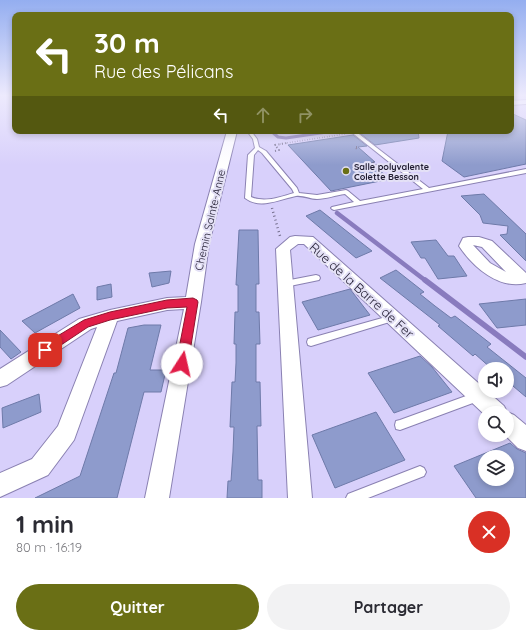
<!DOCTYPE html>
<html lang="fr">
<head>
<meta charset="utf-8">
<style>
	:root { --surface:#fff; --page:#f2f2f3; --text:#2b2b33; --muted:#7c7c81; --accent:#6a6f15 }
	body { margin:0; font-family:Quicksand,sans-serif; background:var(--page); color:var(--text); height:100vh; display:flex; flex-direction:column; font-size:15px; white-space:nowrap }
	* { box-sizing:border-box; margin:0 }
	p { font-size:13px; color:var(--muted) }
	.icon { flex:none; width:22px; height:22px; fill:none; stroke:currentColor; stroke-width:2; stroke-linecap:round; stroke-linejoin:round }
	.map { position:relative; height:498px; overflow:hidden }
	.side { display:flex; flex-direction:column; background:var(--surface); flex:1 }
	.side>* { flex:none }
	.guide { position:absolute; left:12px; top:12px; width:502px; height:122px; border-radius:8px; box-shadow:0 2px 6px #0003; background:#6a6f15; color:#fff; overflow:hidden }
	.tools { position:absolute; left:478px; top:362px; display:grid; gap:8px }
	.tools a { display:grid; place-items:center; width:36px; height:36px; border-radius:50%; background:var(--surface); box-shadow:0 2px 6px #0003; font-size:20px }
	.pin { position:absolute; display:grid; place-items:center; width:34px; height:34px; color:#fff; margin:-17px; border-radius:8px; box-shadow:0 2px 6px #0006 }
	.me { position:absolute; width:44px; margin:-22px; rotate:10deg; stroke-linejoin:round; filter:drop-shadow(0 0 3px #0008) }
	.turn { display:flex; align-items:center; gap:14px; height:84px; padding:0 16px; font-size:18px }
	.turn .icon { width:52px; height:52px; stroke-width:2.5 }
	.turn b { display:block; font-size:28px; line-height:34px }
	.lanes { display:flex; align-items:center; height:38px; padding:0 16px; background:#0003; justify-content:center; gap:20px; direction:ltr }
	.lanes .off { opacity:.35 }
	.round { display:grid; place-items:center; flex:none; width:42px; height:42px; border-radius:21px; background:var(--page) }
	.head { display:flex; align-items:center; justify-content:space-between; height:68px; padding:0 16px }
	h1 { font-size:24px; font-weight:700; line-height:30px }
	.button { display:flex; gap:8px; margin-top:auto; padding:8px 16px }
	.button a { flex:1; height:46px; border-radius:24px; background:var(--accent); color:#fff; font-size:16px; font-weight:700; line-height:46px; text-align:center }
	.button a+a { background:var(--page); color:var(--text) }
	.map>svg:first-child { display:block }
</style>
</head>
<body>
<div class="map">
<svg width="526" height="498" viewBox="0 0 526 498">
	<rect width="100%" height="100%" fill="#d8d0fb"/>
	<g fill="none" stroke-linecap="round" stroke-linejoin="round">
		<path stroke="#897bbe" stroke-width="3" d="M271,131L278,137L286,138L334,131"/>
		<path stroke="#897bbe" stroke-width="4.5" d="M337,213L426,281"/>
		<path stroke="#897bbe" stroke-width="5.5" d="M425,280L526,357"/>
	</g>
	<g fill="#8e9bcc" stroke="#6e7aa9" fill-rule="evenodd">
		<path d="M511,113L526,120V164L464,177L442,161L448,131H511Z"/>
		<path d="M378,131H418L419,138L375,145L361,134Z"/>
		<path d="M353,135L367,146L358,147L375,162L370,163L390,179L331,191L288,145Z"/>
		<path d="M484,194L526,234V261L500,235L507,234L508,226L483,223L480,215L461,196Z"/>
		<path d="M320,210L349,233L372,251L356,258L306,216Z"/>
		<path d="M239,230H258L259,284H256V312H259L260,344H256V382H260L261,426H257L258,480H262V498H227L228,481H231L233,452L234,427H230L232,382H235L236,363V344H234L235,312H238V285H236Z"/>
		<path d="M436,240L448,256H454L467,276L438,279L425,258H421L411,242Z"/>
		<path d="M396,270L424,292L420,294L435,306L451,318L455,316L491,344L487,347L526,378V397L507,381V369H492L475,354L473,356L438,326L440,325L380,278Z"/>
		<path d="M171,271L169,283L152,287L149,273Z"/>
		<path d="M111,284L112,297L97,300V287Z"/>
		<path d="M350,289L370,315L318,330L302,302Z"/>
		<path d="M73,294L80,308L35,333L22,321Z"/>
		<path d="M526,299V325L497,328L479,304Z"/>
		<path d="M144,325H161L150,370H166L161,392H144L117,498H35L80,476L114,373H116L128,328Z"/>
		<path d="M0,330L21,352L11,359L0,347Z"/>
		<path d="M420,356L432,367L452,392L394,413L368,373Z"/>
		<path d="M39,394L41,412L3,428L2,408Z"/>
		<path d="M376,412L405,460L335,488L312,435Z"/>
		<path d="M510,443L517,449L526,453V498H476L454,466ZM485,457H507V479H485Z"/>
	</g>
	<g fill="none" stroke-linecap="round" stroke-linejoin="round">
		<defs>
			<g id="service">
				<path d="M247,131H251L257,139L259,147L266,151L297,188L299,193L317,195L346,190L348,191L360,201L423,189L350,131H355L429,188L526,169V173L334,210L332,209L331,208L332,207L354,202L345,194C336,195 326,199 317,199C310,199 303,195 296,196C280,199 260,210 245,198L248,155L255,148L253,139ZM258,150L262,153L292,189L294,193C280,197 265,203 251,197L254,155Z"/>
				<path d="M316,275L319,276L320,278L319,280L285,287L282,286L281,284L282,282L285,281Z"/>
				<path d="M393,315L396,316L397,318L396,320L311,346L308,345L307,342L308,339L311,338Z"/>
				<path d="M477,392L481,394L482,397L481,400L400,430L396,429L395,425L396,421L400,420Z"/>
				<path d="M420,466L424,468L426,472L424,476L368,498H346L348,494Z"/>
			</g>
			<g id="minor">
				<path d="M526,100V104L511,105V101Z"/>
				<path d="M227,131H237L209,244L201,302L169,498H145L184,309L167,310L117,321L74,440L48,475L0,497V473L32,459L58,426L97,327L91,329L7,385L0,387V369L79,319L110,310L167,298L186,297L195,244Z"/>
				<path d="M295,236L313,237L485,389V391H487L504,406L507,412L514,415L526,425V451L518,448L505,435H507V413H485V415L304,244H298L290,250L312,498H288L276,249L290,237Z"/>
				<path d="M468,237H479L492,241L526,273V283C499,290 473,267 459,246L463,238ZM473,245L482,247L506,272L490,263Z"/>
			</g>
		</defs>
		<use href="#service" stroke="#8a81b2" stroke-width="2"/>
		<use href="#minor" stroke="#8a81b2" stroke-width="2"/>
		<path stroke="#756f8d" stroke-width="1.5" stroke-dasharray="0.5 2" stroke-linecap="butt" d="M280,144L345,134"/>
		<g stroke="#756f8d" stroke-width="2" stroke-dasharray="1 2.5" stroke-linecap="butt">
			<path d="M357,147H355L358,150"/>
			<path d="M275,151L279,150L275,145L287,143"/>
			<path d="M373,162L377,166L382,165"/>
		</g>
		<path stroke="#756f8d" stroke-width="2.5" stroke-dasharray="1 3" stroke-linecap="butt" d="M272,208L280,236"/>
		<use href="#service" fill="#fff" fill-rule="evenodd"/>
		<use href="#minor" fill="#fff" fill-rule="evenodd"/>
	</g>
	<linearGradient id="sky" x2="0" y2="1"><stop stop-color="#94aef0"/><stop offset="0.58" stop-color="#edeafd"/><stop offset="1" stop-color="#edeafd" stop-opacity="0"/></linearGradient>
	<rect width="526" height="165" fill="url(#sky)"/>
	<path fill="#e11d48" stroke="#92132f" d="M193,298L197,300L198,302L188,364L186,368L182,369L178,368L176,364L187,307L167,308L110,320L88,327L49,353L45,355L41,353L39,350L41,346L84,320L110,312L167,300Z"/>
	<circle fill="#6a6f15" stroke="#e4e1f6" stroke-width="1.5" cx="346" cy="171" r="4"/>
	<g text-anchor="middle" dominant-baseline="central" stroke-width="4" stroke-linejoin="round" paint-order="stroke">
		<g font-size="9" font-weight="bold" fill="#201c30" stroke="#e4e1f6" text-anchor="start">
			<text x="354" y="166">Salle polyvalente<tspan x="354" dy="10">Colette Besson</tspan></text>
		</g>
		<g font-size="11" fill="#201c30" stroke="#e4e1f6">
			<text transform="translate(210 220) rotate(-77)">Chemin Sainte-Anne</text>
		</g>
		<g font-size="13" fill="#201c30" stroke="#e4e1f6">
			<text transform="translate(362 290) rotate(42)">Rue de la Barre de Fer</text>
		</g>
	</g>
</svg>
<div class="tools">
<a><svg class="icon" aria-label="sound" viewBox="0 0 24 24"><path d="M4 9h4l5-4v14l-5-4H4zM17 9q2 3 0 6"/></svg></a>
<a><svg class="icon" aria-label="search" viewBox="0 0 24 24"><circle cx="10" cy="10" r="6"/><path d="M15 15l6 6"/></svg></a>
<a><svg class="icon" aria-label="layers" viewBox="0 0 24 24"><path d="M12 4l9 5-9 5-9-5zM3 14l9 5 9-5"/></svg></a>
</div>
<div class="pin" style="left:45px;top:350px;background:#d93025"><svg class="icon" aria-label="arrive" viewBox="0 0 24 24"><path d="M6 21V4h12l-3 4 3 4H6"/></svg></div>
<svg class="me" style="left:182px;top:364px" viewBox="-20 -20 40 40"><circle r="19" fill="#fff"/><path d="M0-13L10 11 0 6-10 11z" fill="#e11d48"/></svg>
<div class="guide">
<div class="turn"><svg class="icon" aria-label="left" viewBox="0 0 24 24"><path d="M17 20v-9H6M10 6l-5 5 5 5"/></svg><div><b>30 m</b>Rue des Pélicans</div></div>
<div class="lanes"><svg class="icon" aria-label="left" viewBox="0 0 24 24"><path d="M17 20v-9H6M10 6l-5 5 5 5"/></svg><svg class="icon off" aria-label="ahead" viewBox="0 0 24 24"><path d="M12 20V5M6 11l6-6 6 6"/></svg><svg class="icon off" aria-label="right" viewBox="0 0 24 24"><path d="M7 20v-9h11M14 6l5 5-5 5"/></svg></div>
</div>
</div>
<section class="side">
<div class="head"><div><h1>1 min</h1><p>80 m · 16:19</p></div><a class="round" style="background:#d93025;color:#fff"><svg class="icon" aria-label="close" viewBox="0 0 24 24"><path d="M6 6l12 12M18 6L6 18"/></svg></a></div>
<div class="button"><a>Quitter</a><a>Partager</a></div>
</section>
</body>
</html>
